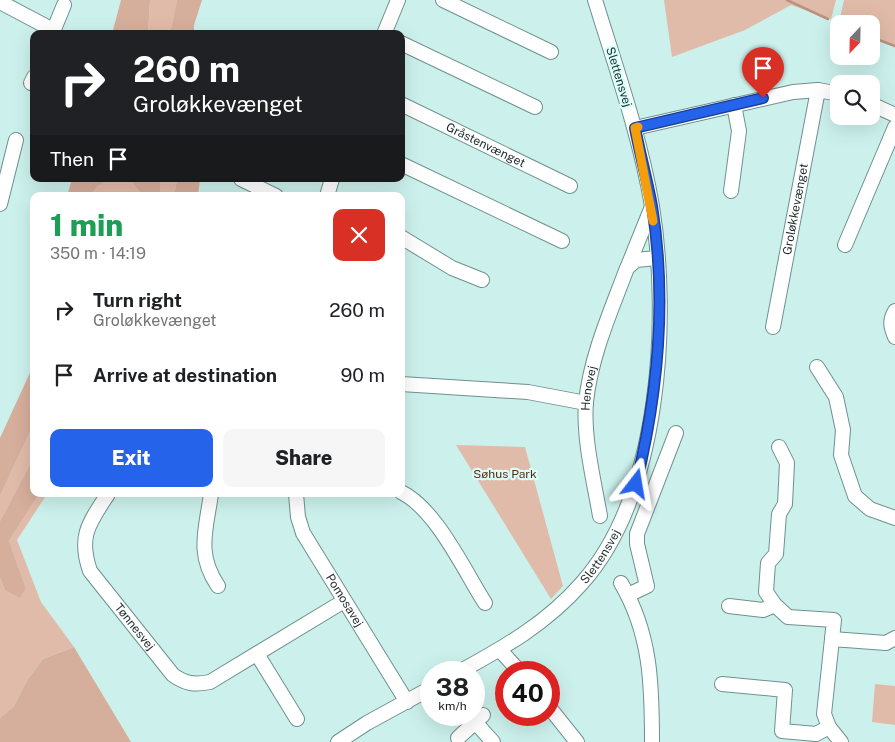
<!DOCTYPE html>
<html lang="en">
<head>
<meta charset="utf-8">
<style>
	:root { --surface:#fff; --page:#f6f6f6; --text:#202124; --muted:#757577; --accent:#2563eb }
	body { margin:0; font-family:"Public Sans",sans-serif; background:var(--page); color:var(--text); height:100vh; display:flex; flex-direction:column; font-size:19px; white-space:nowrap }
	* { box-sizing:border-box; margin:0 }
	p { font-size:16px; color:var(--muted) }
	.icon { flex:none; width:28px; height:28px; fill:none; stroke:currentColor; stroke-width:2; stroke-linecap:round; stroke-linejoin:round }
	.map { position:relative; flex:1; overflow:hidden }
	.side { position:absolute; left:30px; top:192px; width:375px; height:305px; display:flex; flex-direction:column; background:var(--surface); border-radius:10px; box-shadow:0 5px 20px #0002 }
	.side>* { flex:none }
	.top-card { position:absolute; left:30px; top:30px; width:375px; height:152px; border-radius:10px; box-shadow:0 5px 20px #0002; background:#202124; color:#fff; overflow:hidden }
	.needle { width:32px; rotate:202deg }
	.controls { position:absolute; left:830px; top:15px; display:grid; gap:10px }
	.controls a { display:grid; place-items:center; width:50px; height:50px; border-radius:10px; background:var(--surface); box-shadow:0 5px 20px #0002; font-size:25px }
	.speed { position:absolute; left:420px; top:661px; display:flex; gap:10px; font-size:25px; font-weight:700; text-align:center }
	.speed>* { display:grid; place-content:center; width:65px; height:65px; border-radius:50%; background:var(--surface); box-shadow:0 5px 20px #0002; line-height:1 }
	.speed small { font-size:12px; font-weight:400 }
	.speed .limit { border:8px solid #d22; background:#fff; color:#111 }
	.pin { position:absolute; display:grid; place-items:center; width:42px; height:42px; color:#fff; margin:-51px -21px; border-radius:50% 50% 50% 0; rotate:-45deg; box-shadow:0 0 5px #0007 }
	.pin .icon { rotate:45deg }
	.me { position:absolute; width:55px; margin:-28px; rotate:14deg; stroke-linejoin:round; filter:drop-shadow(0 0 4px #0008) }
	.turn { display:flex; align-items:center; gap:18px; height:105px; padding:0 20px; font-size:22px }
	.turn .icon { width:65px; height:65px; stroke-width:2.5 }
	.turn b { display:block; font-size:35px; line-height:42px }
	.then { display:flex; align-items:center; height:48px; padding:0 20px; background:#0003; gap:10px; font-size:19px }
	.round { display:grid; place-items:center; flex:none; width:52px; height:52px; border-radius:10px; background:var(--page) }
	.overview { display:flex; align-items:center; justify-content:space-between; height:85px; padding:0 20px }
	h1 { font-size:30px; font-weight:800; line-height:38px; color:#1e9e55 }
	.action { display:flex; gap:10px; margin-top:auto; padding:10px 20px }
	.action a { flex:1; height:58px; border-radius:10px; background:var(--accent); color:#fff; font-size:20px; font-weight:800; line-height:58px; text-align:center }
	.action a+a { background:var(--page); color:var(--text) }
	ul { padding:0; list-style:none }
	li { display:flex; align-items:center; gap:15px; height:65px; padding:0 20px }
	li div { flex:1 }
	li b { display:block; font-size:19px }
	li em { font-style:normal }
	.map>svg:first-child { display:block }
</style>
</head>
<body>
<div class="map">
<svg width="895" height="742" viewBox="0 0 895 742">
	<rect width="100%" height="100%" fill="#ccf1ec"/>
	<g fill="#e1bba9">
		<path d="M150,0H177L170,34H148Z"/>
		<path d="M664,0H836L831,19L791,5L745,30L672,57Z"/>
		<path d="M844,0H895V47L871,37V24L839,22Z"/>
		<path d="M109,179L131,181L143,196H90L97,187Z"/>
		<path d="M160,179H177L174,196H160Z"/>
		<path d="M34,423V457L0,521V496Z"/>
		<path d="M456,445L525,447L563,586L551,599Z"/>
		<path d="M39,494H47L17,540L41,602L74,647L43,659L28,679L14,706L0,718V578L5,590L26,588L9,541Z"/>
		<path d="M875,684L895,686V725L872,722Z"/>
	</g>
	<g fill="#d6ae9c">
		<path d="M121,0H150L148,34H112Z"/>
		<path d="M177,0H202L194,25V34H170Z"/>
		<path d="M72,179H109L97,187L90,196H67Z"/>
		<path d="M113,179H160V196H143L131,181Z"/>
		<path d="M177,179H200L198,196H174Z"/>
		<path d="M34,364V423L0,496V438Z"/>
		<path d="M34,457V494H39L9,541L26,588L20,598L5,590L0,578V521Z"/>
		<path d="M74,647L131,742H0V718L14,706L28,679L43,659Z"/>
	</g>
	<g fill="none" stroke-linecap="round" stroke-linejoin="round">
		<g stroke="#b99281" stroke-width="2.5">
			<path d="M787,0L828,19"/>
			<path d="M871,37L895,46"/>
		</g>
		<defs>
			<g id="minor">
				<path d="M443,0L551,52"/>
				<path d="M0,2L53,30"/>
				<path d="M52,34L64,5"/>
				<path d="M384,34L398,0"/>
				<path d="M401,43L535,107"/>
				<path d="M31,83L34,77"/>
				<path id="s1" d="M401,104L570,186"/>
				<path d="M871,104L895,115"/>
				<path d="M635,128L793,92L818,90"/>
				<path d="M401,164L562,241"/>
				<path d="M241,179L276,196"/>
				<path d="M731,191L739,131L734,105"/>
				<path d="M327,196L332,179"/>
				<path d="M0,204L16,140"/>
				<path d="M401,237L452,268L482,280"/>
				<path d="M845,245L895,127"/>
				<path d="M628,266L651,209"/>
				<path d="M895,311C889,321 891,327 895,337"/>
				<path id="s2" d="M773,327L818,90L839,94"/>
				<path d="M817,367L836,397L843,430L841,455L855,496L870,509L895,518"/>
				<path d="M401,384L528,392L586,403"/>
				<path d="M779,447L787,463L785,504L779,514L776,554L768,563L766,592L775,605L788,617L834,620L832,639"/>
				<path d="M401,492C436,509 464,570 485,603"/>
				<path id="s3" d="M108,494C89,523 78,536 90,571L173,675C186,684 194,685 210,682L344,601"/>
				<path d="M211,494C206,530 196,554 218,586"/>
				<path id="s4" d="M296,494L298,517L303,533L407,702"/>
				<path id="s5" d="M600,516C594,481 583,438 586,402C591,355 611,311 627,268L636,260L657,258"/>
				<path d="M621,583C651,634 652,685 652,742"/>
				<path d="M628,595L647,586L637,544V534L676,433"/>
				<path d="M729,606L763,610L775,605"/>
				<path d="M500,650L520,672"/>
				<path d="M257,654L297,719"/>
				<path id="s6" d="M459,672C505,647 547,623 582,583C661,494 670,319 652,206C640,136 616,68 595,0"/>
				<path d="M722,684L785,690L782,731L816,734L829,727"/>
				<path d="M549,707L577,742"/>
				<path d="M475,722L493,742"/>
				<path d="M458,738L483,715"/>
				<path d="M338,742L367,723L431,688"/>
				<path d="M841,742L829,727L824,714L832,639L886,643L895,638"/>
			</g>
		</defs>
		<use href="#minor" stroke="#6f918d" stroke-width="16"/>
		<use href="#minor" stroke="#fff" stroke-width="14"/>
	</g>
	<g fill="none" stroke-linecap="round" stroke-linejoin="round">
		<defs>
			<path id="route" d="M636,484C658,394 667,299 652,206C647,179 640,154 635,128L763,98"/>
		</defs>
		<use href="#route" stroke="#184099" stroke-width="12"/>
		<use href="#route" stroke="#2563eb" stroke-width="9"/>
		<path stroke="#f59e0b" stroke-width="9" d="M638,127L635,128L653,221"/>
	</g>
	<g text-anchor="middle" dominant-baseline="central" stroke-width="4.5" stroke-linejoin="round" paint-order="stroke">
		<g font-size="12" fill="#1e2c2b" stroke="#d9fffa">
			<text transform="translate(619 77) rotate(73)">Slettensvej</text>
			<text stroke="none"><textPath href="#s1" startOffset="94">Gråstenvænget</textPath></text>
			<text stroke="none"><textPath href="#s2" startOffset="120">Groløkkevænget</textPath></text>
			<text stroke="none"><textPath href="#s5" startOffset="129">Henovej</textPath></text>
			<text stroke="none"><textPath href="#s6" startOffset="185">Slettensvej</textPath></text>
			<text stroke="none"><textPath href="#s4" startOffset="119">Pomosavej</textPath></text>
			<text stroke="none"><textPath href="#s3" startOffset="155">Tønnesvej</textPath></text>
		</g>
		<g font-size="12" fill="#5c2a0e" stroke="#d9fffa">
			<text x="505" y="474">Søhus Park</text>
		</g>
	</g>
</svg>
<div class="controls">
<a><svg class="needle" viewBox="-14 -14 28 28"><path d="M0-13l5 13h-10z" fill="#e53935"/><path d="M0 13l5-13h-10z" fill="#757577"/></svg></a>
<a><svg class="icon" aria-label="search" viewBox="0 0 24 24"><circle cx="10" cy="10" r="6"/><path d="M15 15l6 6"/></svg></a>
</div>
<div class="speed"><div>38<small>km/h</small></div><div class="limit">40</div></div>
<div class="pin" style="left:763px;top:98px;background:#d93025"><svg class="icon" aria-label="arrive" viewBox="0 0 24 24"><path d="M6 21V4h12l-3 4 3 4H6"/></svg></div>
<svg class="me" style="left:636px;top:484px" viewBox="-20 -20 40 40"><path d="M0-17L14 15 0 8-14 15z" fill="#2563eb" stroke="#fff" stroke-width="4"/></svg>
<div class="top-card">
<div class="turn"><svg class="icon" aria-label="right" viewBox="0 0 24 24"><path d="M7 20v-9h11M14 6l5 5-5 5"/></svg><div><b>260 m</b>Groløkkevænget</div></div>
<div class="then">Then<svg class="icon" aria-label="arrive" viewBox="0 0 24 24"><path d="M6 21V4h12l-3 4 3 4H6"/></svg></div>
</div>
<section class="side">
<div class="overview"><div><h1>1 min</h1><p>350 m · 14:19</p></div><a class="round" style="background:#d93025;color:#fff"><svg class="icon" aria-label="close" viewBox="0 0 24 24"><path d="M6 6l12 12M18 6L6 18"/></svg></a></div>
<ul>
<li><svg class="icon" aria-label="right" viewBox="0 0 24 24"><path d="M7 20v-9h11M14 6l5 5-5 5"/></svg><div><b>Turn right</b><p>Groløkkevænget</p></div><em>260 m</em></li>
<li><svg class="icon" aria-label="arrive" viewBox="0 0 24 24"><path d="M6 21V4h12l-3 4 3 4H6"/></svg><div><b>Arrive at destination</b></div><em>90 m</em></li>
</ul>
<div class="action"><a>Exit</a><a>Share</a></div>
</section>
</div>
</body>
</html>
